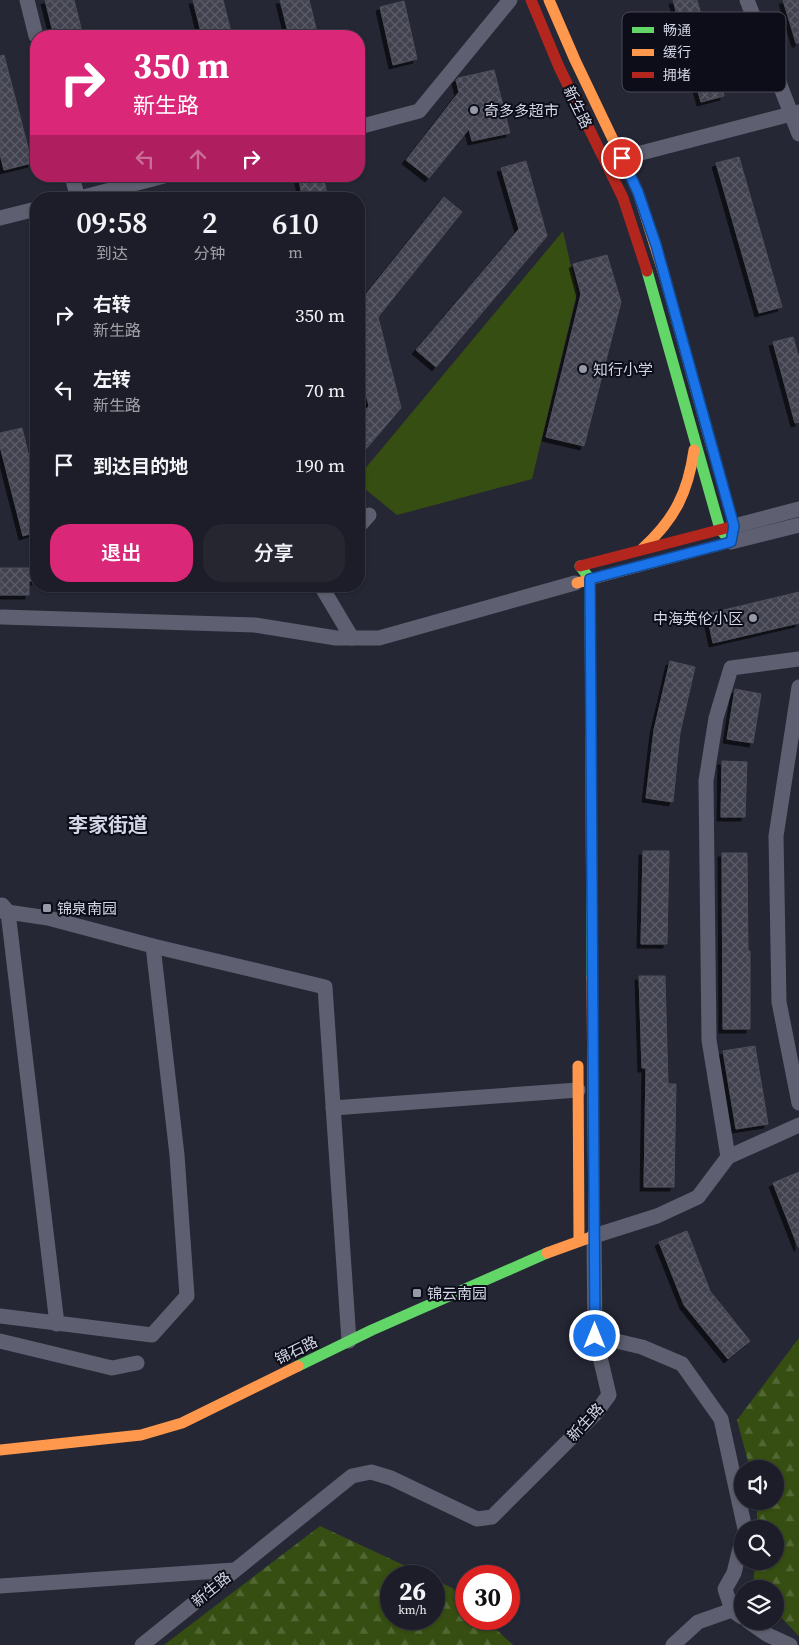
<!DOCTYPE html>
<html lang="zh">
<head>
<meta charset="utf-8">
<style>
	:root { --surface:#1c1d28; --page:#252630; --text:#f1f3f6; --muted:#a0a2a8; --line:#3a3b45; --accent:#db2777 }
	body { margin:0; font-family:"Source Serif 4","Noto Sans SC",serif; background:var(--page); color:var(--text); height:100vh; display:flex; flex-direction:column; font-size:19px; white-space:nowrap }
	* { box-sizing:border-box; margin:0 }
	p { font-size:16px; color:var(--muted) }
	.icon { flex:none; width:28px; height:28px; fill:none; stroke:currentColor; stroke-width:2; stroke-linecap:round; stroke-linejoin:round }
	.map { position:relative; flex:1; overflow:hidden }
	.details { position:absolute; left:30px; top:192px; width:335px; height:400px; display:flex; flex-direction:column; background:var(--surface); border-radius:20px; box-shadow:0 1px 4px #0004,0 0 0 1px var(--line) }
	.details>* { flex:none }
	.top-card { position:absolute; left:30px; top:30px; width:335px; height:152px; border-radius:20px; box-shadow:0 1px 4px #0004,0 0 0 1px var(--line); background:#db2777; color:#fff; overflow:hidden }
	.fabs { position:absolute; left:734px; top:1460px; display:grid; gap:10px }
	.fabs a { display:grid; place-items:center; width:50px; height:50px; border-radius:50%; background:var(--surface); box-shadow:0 1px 4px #0004,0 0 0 1px var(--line); font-size:25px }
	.speed { position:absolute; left:380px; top:1565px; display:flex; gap:10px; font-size:25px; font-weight:700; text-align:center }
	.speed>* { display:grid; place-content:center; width:65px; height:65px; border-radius:50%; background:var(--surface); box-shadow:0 1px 4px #0004,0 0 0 1px var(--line); line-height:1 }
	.speed small { font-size:12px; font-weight:400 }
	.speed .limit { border:8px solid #d22; background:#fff; color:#111 }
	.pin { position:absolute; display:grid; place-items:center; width:42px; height:42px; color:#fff; margin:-21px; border:2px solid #fff; border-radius:50%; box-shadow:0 1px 5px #0007 }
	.me { position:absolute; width:55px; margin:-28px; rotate:0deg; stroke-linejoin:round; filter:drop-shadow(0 0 4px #0008) }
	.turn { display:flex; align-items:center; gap:18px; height:105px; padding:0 20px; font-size:22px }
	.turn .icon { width:65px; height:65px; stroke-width:2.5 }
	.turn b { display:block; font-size:35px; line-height:42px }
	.lanes { display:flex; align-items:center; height:48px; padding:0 20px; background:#0003; justify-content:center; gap:25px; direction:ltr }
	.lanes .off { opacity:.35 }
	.eta { display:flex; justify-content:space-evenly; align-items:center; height:85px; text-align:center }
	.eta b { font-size:30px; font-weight:600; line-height:35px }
	.action { display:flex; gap:10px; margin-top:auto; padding:10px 20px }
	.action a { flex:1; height:58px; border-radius:20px; background:var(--accent); color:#fff; font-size:20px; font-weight:600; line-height:58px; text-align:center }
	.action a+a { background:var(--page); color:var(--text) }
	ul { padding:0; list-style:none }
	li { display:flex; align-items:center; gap:15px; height:75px; padding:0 20px }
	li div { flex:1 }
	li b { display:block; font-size:19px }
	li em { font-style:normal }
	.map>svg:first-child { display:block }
</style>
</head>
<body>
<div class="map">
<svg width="799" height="1645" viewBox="0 0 799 1645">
	<defs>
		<pattern id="forest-firs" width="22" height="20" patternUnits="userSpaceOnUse" patternTransform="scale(1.25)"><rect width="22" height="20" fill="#364e11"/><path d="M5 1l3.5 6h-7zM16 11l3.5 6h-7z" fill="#526734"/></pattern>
		<pattern id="building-cross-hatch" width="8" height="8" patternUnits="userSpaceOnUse" patternTransform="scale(1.25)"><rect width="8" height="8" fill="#424350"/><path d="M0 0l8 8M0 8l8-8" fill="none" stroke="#5c5d69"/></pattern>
		<filter id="shadow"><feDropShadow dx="-4" dy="4" stdDeviation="0" flood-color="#0009"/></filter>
	</defs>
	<rect width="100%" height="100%" fill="#262735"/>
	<g fill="url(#forest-firs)">
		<path d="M799,1338V1636L775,1611V1589H753L755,1561H775V1529H757V1501H775V1469H750L737,1420Z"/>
		<path d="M320,1526L427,1576H391V1619H434V1579L452,1588L466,1601V1619H485L513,1645H164Z"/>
	</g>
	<path fill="#364e11" d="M563,231L577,293L532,479L397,515L359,484V476Z"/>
	<g fill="url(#building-cross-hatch)" stroke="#4d4e5a" filter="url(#shadow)">
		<path d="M45,0H74L83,36H54Z"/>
		<path d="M193,0H223L232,36H202Z"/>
		<path d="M280,0H309L318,36H289Z"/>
		<path d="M673,0H697L724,96L701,102Z"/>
		<path d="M783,0H799V43H796Z"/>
		<path d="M404,1L417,59L393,65L380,7Z"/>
		<path d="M4,55L32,163L4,170L0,154V56Z"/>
		<path d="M494,70L510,133L472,141L469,129L429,178L406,160L459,92L456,80L458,78Z"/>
		<path d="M739,157L782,307L759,313L716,163Z"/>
		<path d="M526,161L547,236L436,367L416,350L519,229L501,168Z"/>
		<path d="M298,176H323L328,199H303Z"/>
		<path d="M444,197L462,212L378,317L401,408L359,457V418L369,406L359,366V303Z"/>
		<path d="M607,255L621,302L584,446L546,437L581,294L573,264Z"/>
		<path d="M793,337L799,358V422L795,423L773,342Z"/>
		<path d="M22,428L36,486V532L23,536L0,446V433Z"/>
		<path d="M0,568H36V581H29V595H0Z"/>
		<path d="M799,592V623L713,643L707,614Z"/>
		<path d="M670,661L695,667L680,733L673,802L646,798L654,730Z"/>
		<path d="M735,689L761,694L753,743L727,739Z"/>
		<path d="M722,761L747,762L745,817H721Z"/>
		<path d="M643,851H669L667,944H641Z"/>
		<path d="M722,853H747L748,951H750V1029H723Z"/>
		<path d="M639,976H665L668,1084H676L674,1187H644L646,1068H642Z"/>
		<path d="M755,1046L768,1124L736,1129L723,1051Z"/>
		<path d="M799,1172V1247H798L773,1183Z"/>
		<path d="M687,1231L710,1291L750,1341L728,1359L684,1305L659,1242Z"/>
	</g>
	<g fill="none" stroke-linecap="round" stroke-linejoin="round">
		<g stroke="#5e6071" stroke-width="15">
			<path d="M27,0L36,36"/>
			<path d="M747,0L799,134"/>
			<path d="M359,127L419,111L510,0"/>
			<path d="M614,160L799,112"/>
			<path d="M72,176L78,199"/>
			<path d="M76,199L164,176"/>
			<path d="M0,218L36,209"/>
			<path d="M359,526L369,515"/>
			<path d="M734,526L799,509"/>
			<path d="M731,542L799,525"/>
			<path d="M321,586L352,638"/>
			<path d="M2,617L255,625L336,638H379L575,583"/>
			<path d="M799,687L776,836L779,1002L799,1103"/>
			<path d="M2,905L8,912L57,1324"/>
			<path d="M0,911L48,918L153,946L325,987L349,1341"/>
			<path d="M333,1108L578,1090"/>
			<path d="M728,1157L799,1125"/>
			<path d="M0,1316L152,1335L187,1296L177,1155L153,946"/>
			<path d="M595,1336L642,1347L682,1364L721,1419L745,1529"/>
			<path d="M0,1341L112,1368L137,1363"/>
			<path d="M742,1540L734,1573L725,1589L732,1610L742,1617"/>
			<path d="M0,1586L234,1570"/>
			<path d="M748,1621L768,1635L790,1645"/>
			<path d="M142,1645L352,1476L371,1472L391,1478L477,1519L492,1517L595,1414L609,1395L595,1336L594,1236L657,1216L698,1197L728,1157L709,1040L706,781L716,718L731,668L799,659"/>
			<path d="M673,1645L698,1622L732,1610"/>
		</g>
		<g stroke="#63d668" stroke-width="11">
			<path d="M647,271L720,529L731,542"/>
			<path d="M665,278L712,448"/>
			<path d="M580,566L590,579L592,977"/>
			<path d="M298,1366L372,1330L547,1253"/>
		</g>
		<g stroke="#ff974d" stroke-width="11">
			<path d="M549,0L575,60L638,192L665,278"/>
			<path d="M643,548C675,519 688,492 694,450"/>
			<path d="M577,583L731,542"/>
			<path d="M578,1066L579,1241"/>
			<path d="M547,1253L594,1236L592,977"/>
			<path d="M0,1450L141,1435L182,1423L298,1366"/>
		</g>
		<g stroke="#b3261e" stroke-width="11">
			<path d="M531,0L559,67L623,198L647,271"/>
			<path d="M580,566L734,526"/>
		</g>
	</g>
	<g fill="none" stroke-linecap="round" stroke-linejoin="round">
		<defs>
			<path id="route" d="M595,1336L590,579L731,542L734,526L656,245L638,192L622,158"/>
		</defs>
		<use href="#route" stroke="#114b97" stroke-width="12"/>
		<use href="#route" stroke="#1a73e8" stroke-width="9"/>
	</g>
	<g fill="#9699a8" stroke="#0c0d18" stroke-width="2">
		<circle cx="474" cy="110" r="5"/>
		<circle cx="583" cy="369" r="5"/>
		<circle cx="753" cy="618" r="5"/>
		<rect x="42" y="903" width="10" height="10" rx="2.5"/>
		<rect x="412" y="1288" width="10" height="10" rx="2.5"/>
	</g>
	<g text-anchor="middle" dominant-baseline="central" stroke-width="4" stroke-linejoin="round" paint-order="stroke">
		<g font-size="15" fill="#d3d6e6" stroke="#0c0d18">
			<text transform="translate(578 107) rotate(64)">新生路</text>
			<text transform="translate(296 1350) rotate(-26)">锦石路</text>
			<text transform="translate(585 1422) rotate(-47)">新生路</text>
			<text transform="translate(211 1589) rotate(-39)">新生路</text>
		</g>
		<g font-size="15" fill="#d3d6e6" stroke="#0c0d18" text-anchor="start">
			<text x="484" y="110">奇多多超市</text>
			<text x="593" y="369">知行小学</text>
			<text x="743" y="618" text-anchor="end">中海英伦小区</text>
			<text x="57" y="908">锦泉南园</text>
			<text x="427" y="1293">锦云南园</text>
		</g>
		<g font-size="20" font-weight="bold" fill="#d3d6e6" stroke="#0c0d18">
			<text x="108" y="825">李家街道</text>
		</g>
	</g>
	<rect x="622" y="12" width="164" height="80" rx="8" fill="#0c0d18" stroke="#484956" stroke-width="1"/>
	<rect x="632" y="27" width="22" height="6" fill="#63d668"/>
	<rect x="632" y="49" width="22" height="7" fill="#ff974d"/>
	<rect x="632" y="72" width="22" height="6" fill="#b3261e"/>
	<g font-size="14" fill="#d3d6e6">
		<text x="663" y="35">畅通</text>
		<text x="663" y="57">缓行</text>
		<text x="663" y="80">拥堵</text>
	</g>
</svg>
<div class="fabs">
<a><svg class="icon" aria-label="sound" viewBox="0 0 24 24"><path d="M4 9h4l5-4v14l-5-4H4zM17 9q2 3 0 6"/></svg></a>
<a><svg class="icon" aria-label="search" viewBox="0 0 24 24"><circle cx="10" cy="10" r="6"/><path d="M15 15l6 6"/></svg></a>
<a><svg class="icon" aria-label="layers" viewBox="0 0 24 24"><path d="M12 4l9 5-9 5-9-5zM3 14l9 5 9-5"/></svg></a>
</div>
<div class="speed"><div>26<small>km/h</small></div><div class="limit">30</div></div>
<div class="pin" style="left:622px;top:158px;background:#d93025"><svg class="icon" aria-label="arrive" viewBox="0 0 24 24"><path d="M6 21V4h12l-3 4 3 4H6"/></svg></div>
<svg class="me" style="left:595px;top:1336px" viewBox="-20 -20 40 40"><circle r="17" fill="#1a73e8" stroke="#fff" stroke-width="3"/><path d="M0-11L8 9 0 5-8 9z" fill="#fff"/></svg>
<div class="top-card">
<div class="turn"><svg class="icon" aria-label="right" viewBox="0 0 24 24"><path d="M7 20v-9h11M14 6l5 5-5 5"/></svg><div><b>350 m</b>新生路</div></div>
<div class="lanes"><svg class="icon off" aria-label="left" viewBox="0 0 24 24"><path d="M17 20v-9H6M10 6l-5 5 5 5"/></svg><svg class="icon off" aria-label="ahead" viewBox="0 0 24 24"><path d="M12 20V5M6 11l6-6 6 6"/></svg><svg class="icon" aria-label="right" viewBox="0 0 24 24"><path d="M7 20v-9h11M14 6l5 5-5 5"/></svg></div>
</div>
<section class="details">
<div class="eta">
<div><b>09:58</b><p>到达</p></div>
<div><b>2</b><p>分钟</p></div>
<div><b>610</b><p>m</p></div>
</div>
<ul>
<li><svg class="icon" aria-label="right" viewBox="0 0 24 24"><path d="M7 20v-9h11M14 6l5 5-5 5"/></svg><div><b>右转</b><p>新生路</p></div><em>350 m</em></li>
<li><svg class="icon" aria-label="left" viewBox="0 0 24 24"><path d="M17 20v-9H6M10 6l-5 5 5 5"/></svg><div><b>左转</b><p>新生路</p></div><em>70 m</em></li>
<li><svg class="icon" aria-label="arrive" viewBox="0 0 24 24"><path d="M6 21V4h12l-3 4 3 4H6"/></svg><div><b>到达目的地</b></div><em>190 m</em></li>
</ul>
<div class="action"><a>退出</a><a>分享</a></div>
</section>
</div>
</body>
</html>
